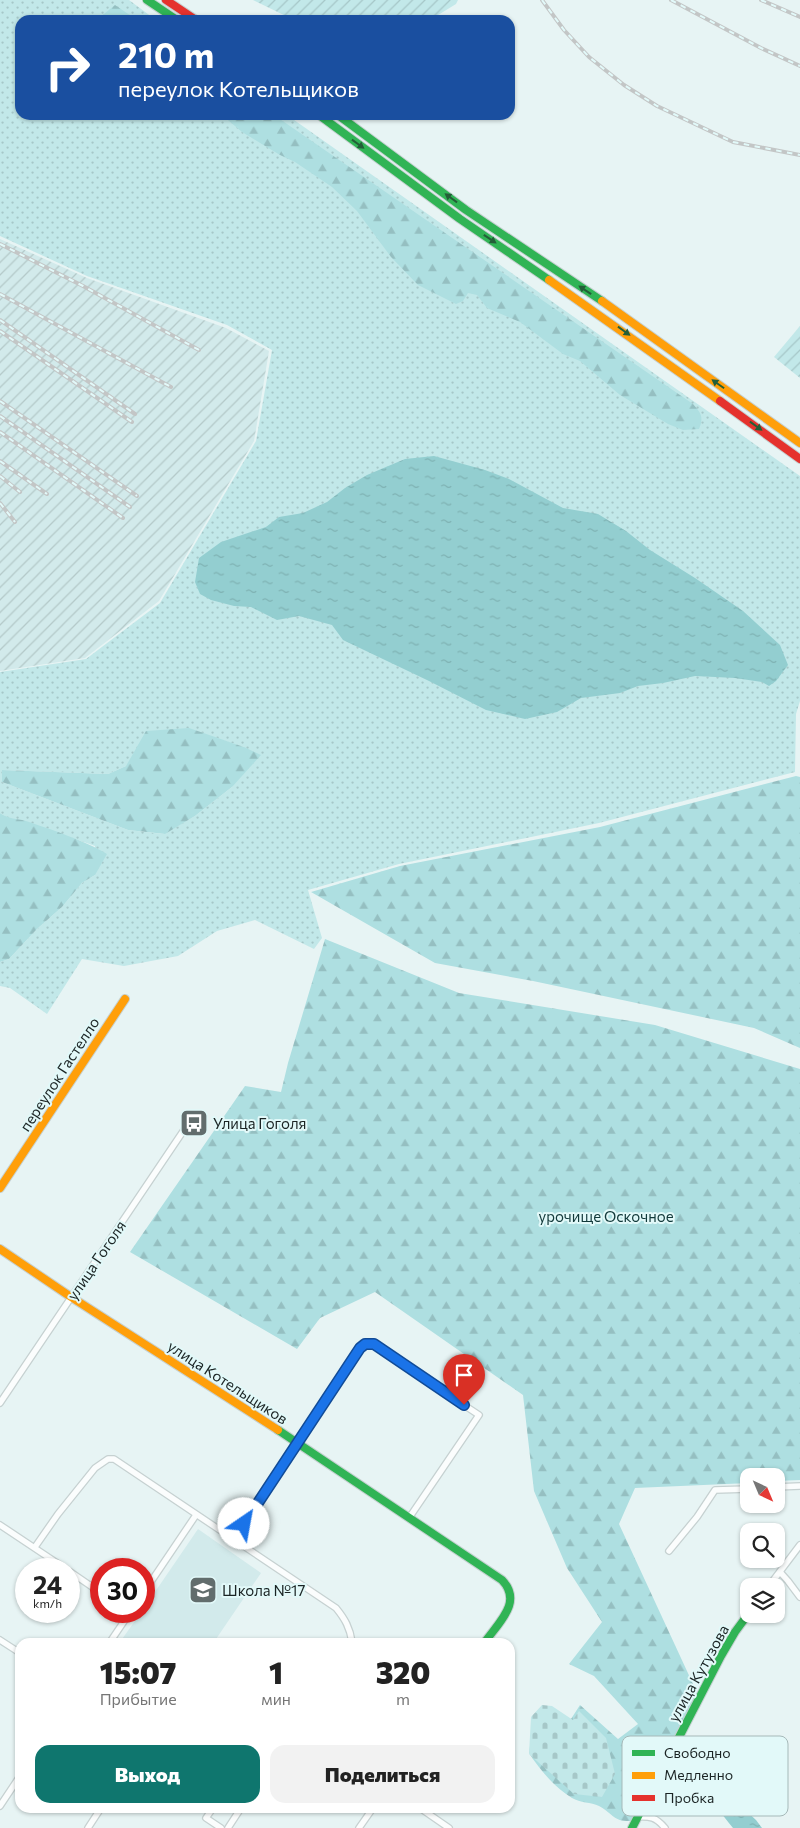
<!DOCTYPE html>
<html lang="ru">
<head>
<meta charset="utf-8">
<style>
	:root { --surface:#fff; --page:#f2f2f2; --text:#222; --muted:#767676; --accent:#0f766e }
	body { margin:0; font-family:Commissioner,sans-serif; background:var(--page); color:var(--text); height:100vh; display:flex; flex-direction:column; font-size:19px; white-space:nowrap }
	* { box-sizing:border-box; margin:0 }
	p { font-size:16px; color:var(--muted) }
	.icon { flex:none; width:28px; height:28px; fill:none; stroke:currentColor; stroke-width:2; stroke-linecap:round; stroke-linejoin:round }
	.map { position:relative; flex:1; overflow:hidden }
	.drawer { position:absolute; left:15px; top:1638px; width:500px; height:175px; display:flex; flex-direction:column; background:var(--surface); border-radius:15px; box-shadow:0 1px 4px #0004 }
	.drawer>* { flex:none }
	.banner { position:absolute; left:15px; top:15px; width:500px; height:105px; border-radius:15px; box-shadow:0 1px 4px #0004; background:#1a4fa0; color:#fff; overflow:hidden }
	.needle { width:32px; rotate:136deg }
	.tools { position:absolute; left:740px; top:1468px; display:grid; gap:10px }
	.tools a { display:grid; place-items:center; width:45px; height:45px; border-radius:10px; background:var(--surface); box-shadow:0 1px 4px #0004; font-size:25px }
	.speed { position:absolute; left:15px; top:1558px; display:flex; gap:10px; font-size:25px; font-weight:700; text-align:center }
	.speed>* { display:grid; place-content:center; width:65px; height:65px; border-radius:50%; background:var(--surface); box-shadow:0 1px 4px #0004; line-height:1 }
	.speed small { font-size:12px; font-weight:400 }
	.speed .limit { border:8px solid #d22; background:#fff; color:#111 }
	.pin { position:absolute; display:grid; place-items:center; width:42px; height:42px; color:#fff; margin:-51px -21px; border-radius:50% 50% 50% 0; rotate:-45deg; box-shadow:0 0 5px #0007 }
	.pin .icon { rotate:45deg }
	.me { position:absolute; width:55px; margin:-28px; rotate:33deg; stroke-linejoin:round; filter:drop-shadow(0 0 4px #0008) }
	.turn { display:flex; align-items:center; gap:18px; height:105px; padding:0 20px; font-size:22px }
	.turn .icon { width:65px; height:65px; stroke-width:2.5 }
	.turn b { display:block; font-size:35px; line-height:42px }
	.eta { display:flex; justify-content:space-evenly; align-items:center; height:85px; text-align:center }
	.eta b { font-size:30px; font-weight:800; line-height:35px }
	.primary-button { display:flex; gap:10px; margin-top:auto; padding:10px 20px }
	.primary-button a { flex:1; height:58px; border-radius:15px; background:var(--accent); color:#fff; font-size:20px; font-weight:800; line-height:58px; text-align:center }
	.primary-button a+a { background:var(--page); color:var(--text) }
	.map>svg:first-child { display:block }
</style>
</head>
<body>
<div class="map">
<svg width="800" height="1828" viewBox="0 0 800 1828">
	<defs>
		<pattern id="industrial-furrows" width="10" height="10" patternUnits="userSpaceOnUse" patternTransform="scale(1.25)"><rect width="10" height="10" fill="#d2eaeb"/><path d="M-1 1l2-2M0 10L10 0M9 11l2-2" fill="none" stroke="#b4c9c9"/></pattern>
		<pattern id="grass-dots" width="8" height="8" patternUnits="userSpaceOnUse" patternTransform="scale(1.25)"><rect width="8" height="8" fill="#c2e8e9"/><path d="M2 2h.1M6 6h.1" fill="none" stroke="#a6c7c8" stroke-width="1.8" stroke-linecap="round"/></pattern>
		<pattern id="forest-firs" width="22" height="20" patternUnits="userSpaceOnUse" patternTransform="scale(1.25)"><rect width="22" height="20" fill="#aedfe1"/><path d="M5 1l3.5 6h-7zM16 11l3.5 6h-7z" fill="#95bfc1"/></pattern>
		<pattern id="cemetery-stones" width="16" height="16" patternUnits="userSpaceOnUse" patternTransform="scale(1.25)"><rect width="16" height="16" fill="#c2e8e9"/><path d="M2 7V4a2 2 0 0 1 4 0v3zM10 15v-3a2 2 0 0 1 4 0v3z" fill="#a6c7c8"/></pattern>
		<pattern id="garden-furrows" width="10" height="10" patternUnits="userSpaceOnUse" patternTransform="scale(1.25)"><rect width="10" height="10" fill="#c2e8e9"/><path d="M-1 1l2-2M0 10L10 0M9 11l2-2" fill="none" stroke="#a6c7c8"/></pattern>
		<pattern id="water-ripples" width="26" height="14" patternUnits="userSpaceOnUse" patternTransform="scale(1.25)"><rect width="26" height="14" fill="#93ced0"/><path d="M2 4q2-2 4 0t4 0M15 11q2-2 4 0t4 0" fill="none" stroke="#7eb1b2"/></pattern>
	</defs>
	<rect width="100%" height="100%" fill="#e7f4f4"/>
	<path fill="#d2eaeb" d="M198,1529L261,1573L214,1642H120L142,1611H144V1608Z"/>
	<path fill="url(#industrial-furrows)" d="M0,239L87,278L226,328L269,351L254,441L159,601L85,658L0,671Z"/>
	<path fill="url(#grass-dots)" fill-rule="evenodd" d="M0,0H129L156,20H20V115H287L800,476V701L796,714L795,772L599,823L399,864L308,890L322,938L314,949L255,920L217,931L178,956L124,966L82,959L47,1014L10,988L0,986V962L9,959L37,929L62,907L82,883L95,875V846L24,821L10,819L0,813V672L86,659L160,603L256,441L272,350L227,325L87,276L0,236ZM222,740L244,747L232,787L195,816L164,834L128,830L2,782V770L108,774L126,766Z"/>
	<g fill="url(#forest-firs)">
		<path d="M115,5L137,20H101L99,18Z"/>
		<path d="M222,115H274L693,404C701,413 704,417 699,429L683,430L668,424L620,395L580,361L563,354L520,322L487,308L477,295L468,293L463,301L456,304L418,285L391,257L357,211L332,187L295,162L280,155L242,132Z"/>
		<path d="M189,728L244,747L261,755L232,787L195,816L165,834L128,830L2,782V770L108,774L126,766L146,731Z"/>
		<path d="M796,776L800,777V1048L754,1028L533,981L435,963L311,892L400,866L600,827Z"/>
		<path d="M0,813C11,820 15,818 26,821C50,829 86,841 107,854L95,875L82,883L62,907L37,929L9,959L0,962Z"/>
		<path d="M325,939L459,993L655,1025L800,1069V1480L776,1481V1476H749V1483L635,1488L619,1524L699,1697L633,1821C613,1822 615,1815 599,1806C591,1802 580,1803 572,1798C555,1788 540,1770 529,1753L531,1739L556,1715L571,1719L580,1705L618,1739L638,1724L594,1676L569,1664L602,1622L567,1568L534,1491L523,1395L375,1292L320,1318L297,1349L130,1252L245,1086L281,1092L288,1063Z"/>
	</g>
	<path fill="url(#cemetery-stones)" d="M542,1705L552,1706L573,1720L579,1711L606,1738L615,1774L602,1797L574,1794L529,1754L531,1717Z"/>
	<g fill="url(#garden-furrows)">
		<path d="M253,0H458L456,4L430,20H294Z"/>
		<path d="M800,326V378L774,357Z"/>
	</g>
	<g fill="url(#water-ripples)">
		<path d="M434,456L485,470L509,479L563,508L598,514L626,531L650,550L695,578L743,611L780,645L788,665L776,681L769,686L762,682L735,678L695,676L663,683L638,686L620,693L581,698L557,712L525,719L486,710L429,681L343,640L332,625L299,616L277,620L251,607L234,606L211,600L200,594L195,582L199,558L221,542L266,527L279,517L303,513L327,502L345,488L367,475L405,459Z"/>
		<path d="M715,1765L721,1771L726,1779L725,1784L728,1794L756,1820L762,1828H733C721,1813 710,1800 704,1782L708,1770Z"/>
	</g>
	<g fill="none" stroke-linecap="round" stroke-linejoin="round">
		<defs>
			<g id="street">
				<path d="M0,1403L192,1118"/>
				<path d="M776,1487L800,1486"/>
				<path d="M0,1525L66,1569"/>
				<path d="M233,1540L360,1348L365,1344L370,1343L479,1415L409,1518"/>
				<path d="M35,1547L58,1514L95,1468L108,1459H114L336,1608C345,1619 350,1628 352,1642"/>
				<path d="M669,1551L697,1517L715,1490L749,1489"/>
				<path d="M69,1571L101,1593"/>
				<path d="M780,1572L788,1581L800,1597"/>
				<path d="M769,1586L800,1545"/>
				<path d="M144,1592L196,1515"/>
				<path d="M0,1640L20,1653"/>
				<path d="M110,1642L131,1611"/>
				<path d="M0,1806L20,1776"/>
				<path d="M213,1808L206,1818L221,1828"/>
				<path d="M420,1808L449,1828"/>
				<path d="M636,1817C650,1816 656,1817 665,1828"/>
				<path d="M88,1828L101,1808"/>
				<path d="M228,1828L241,1808H240"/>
				<path d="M359,1828L373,1808"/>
			</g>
			<g id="fast">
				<path d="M147,0L177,20"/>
				<path d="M319,115L460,219L549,280"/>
				<path d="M338,115L466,210L602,301"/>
				<path d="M278,1430L502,1580C523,1602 499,1622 485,1642"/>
				<path d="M632,1828L721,1656L735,1632L749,1613"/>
			</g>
			<g id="slow">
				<path d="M549,280L720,401"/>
				<path d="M602,301L800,443"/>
				<path d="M0,1188L125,999"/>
				<path d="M0,1249L71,1297L278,1430"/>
			</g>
			<g id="jam">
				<path d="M166,0L196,20"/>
				<path d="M720,401L800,459"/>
			</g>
		</defs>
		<use href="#street" stroke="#c6d1d1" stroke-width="8"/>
		<use href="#fast" stroke="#c6d1d1" stroke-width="10"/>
		<use href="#slow" stroke="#c6d1d1" stroke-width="10"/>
		<use href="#jam" stroke="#c6d1d1" stroke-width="10"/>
		<use href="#street" stroke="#fbfdfd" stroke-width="5.5"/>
		<use href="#fast" stroke="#30b455" stroke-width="8"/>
		<use href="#slow" stroke="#ff9f0a" stroke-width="8"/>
		<use href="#jam" stroke="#e5322d" stroke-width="8"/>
		<defs>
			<g id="rail">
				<path d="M542,0L564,30L589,57L624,85L657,106L733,142L800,155"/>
				<path d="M671,0L761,48L800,66"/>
				<path d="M761,0L800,17"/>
				<path d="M0,244L83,286L199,350"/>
				<path d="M0,294L171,387"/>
				<path d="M0,320L135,414"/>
				<path d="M0,331L132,422"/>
				<path d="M0,401L137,496"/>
				<path d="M0,416L130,507"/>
				<path d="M0,432L123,518"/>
				<path d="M0,461L47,494"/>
				<path d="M0,476L20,492"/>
				<path d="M0,503L15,522"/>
			</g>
		</defs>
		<use href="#rail" stroke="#c3c6c6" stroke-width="4"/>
		<use href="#rail" stroke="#e2f9f9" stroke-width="2" stroke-dasharray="5.5" stroke-linecap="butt"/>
	</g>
	<defs><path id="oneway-solid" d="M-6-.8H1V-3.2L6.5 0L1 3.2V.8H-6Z" transform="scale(1.25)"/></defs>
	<g fill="#235e38">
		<use href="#oneway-solid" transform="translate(358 144) rotate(36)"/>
		<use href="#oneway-solid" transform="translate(451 198) rotate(-144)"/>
		<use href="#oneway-solid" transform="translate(490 239) rotate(34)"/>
		<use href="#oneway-solid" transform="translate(585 290) rotate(-146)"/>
		<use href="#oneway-solid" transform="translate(624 331) rotate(36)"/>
		<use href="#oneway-solid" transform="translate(718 384) rotate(-145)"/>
		<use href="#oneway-solid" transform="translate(756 426) rotate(36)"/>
	</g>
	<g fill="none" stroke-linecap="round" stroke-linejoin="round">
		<defs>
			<path id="route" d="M244,1524L360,1348L365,1344H374L464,1405"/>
		</defs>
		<use href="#route" stroke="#114b97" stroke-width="12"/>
		<use href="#route" stroke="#1a73e8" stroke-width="9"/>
	</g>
	<defs>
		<symbol id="bus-square" viewBox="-11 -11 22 22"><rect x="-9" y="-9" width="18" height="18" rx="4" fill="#626d6d" stroke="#e2f9f9"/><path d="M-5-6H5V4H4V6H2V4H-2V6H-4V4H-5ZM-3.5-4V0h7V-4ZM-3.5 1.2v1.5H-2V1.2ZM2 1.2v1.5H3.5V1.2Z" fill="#fff"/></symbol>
		<symbol id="school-square" viewBox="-11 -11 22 22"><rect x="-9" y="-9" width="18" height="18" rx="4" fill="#626d6d" stroke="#e2f9f9"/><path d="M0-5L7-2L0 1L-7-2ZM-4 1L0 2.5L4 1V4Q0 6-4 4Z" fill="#fff"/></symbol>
	</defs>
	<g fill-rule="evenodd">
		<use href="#bus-square" x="178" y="1107" width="32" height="32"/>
		<use href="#school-square" x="187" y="1574" width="32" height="32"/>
	</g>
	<g text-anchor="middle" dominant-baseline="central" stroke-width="4" stroke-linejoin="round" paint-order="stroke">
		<g font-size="15" fill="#1b2424" stroke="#e2f9f9">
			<text transform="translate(59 1074) rotate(-57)">переулок Гастелло</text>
			<text transform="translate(96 1260) rotate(-56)">улица Гоголя</text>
			<text transform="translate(228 1382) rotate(33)">улица Котельщиков</text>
			<text transform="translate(698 1673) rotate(-61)">улица Кутузова</text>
		</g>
		<g font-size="15" fill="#1b2424" stroke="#e2f9f9" text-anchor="start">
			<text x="213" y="1123">Улица Гоголя</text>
			<text x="222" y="1590">Школа №17</text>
		</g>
		<g font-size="15" fill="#12393a" stroke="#e2f9f9">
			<text x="606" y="1216">урочище Оскочное</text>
		</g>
	</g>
	<rect x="622" y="1736" width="166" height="80" rx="8" fill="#e2f9f9" stroke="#a6b9b9" stroke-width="1"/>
	<rect x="632" y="1750" width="23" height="6" fill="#30b455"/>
	<rect x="632" y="1772" width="23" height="7" fill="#ff9f0a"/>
	<rect x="632" y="1795" width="23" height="6" fill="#e5322d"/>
	<g font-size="14" fill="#1b2424">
		<text x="664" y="1758">Свободно</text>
		<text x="664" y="1780">Медленно</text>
		<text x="664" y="1803">Пробка</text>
	</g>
</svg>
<div class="tools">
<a><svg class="needle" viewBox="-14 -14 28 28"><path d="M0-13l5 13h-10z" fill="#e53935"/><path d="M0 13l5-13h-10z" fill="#767676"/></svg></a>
<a><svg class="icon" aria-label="search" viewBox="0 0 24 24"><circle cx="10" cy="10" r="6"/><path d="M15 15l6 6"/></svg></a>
<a><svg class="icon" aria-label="layers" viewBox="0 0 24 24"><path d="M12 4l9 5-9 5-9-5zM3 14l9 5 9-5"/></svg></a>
</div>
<div class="speed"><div>24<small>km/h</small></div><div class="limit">30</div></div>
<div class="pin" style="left:464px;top:1405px;background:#d93025"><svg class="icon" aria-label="arrive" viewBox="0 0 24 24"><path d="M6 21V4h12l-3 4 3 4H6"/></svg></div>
<svg class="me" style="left:244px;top:1524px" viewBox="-20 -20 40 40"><circle r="19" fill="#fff"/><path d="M0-13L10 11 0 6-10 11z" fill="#1a73e8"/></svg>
<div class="banner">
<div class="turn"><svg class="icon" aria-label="right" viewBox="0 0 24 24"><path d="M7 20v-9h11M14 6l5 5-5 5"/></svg><div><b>210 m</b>переулок Котельщиков</div></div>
</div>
<section class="drawer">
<div class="eta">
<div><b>15:07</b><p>Прибытие</p></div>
<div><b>1</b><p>мин</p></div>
<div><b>320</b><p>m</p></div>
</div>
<div class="primary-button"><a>Выход</a><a>Поделиться</a></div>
</section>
</div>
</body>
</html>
